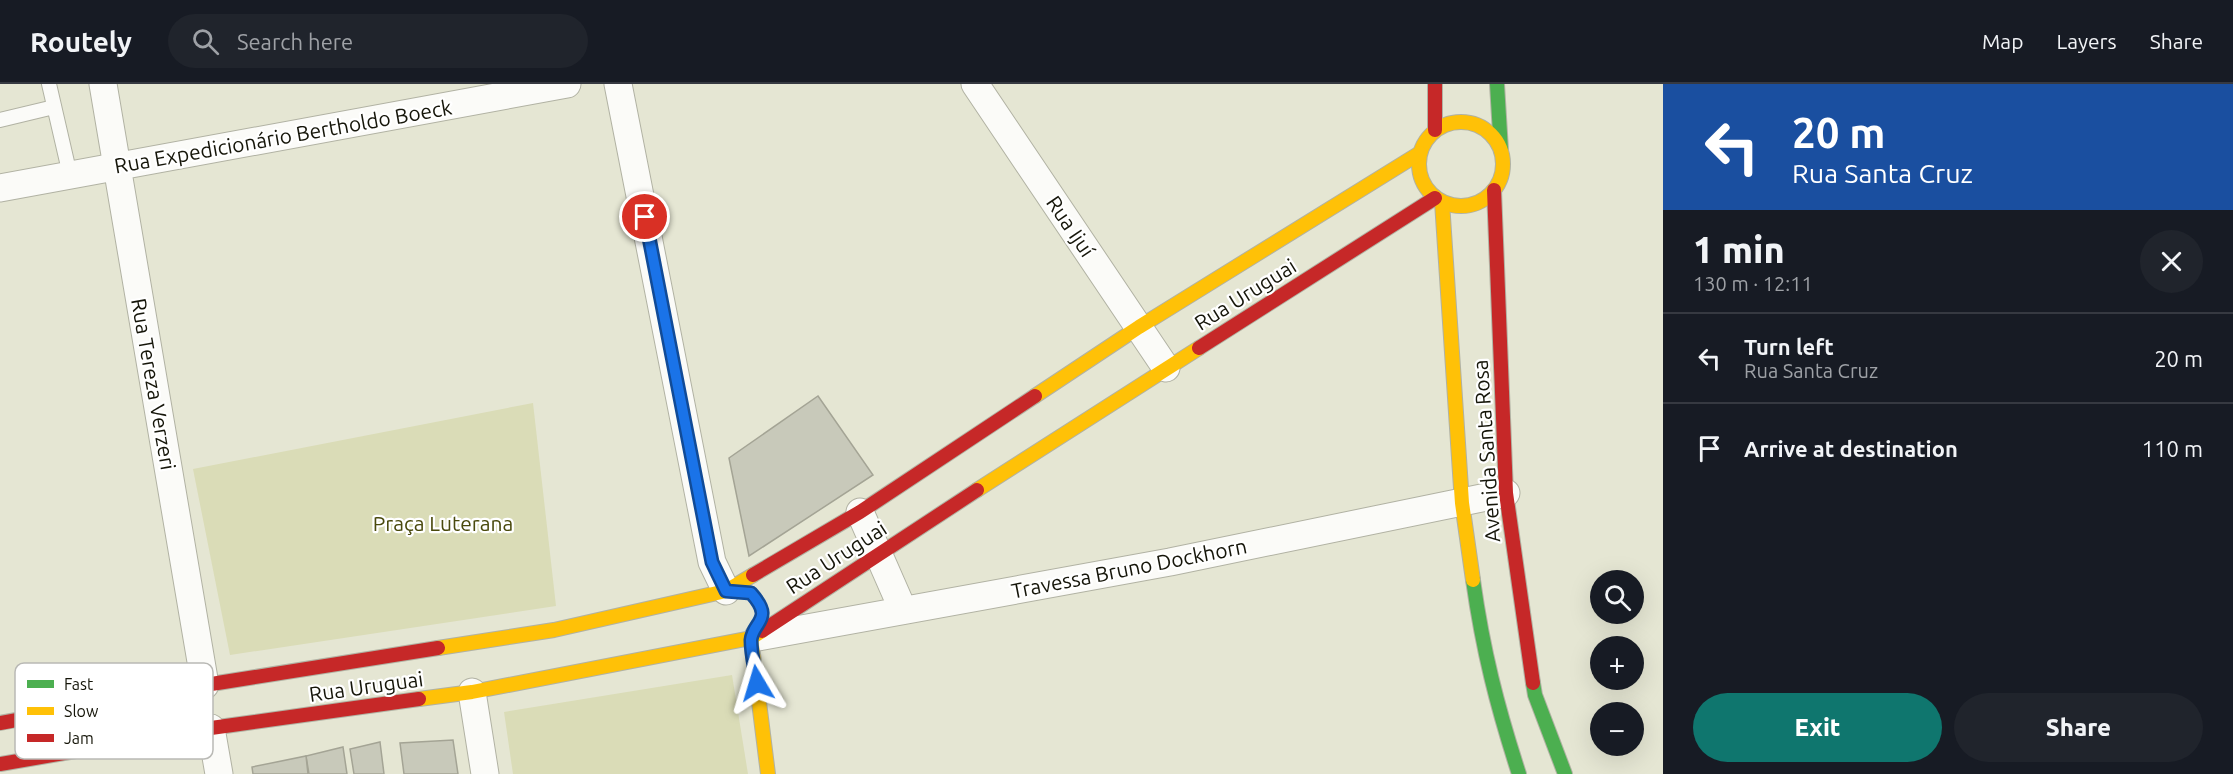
<!DOCTYPE html>
<html lang="en">
<head>
<meta charset="utf-8">
<style>
	:root { --surface:#171b24; --page:#20242c; --text:#f1f3f6; --muted:#9ea1a6; --line:#363941; --accent:#0f766e }
	body { margin:0; font-family:Ubuntu,sans-serif; background:var(--page); color:var(--text); height:100vh; display:flex; flex-direction:column; font-size:22px; white-space:nowrap }
	* { box-sizing:border-box; margin:0 }
	p { font-size:20px; color:var(--muted) }
	.icon { flex:none; width:33px; height:33px; fill:none; stroke:currentColor; stroke-width:2; stroke-linecap:round; stroke-linejoin:round }
	.map { position:relative; flex:1; overflow:hidden }
	.sheet { display:flex; flex-direction:column; background:var(--surface); width:570px }
	.sheet>* { flex:none }
	.banner { background:#1a4fa0; color:#fff; overflow:hidden }
	.fabs { position:absolute; left:1590px; top:486px; display:grid; gap:12px }
	.fabs a { display:grid; place-items:center; width:54px; height:54px; border-radius:50%; background:var(--surface); box-shadow:0 6px 24px #0002; font-size:30px }
	.pin { position:absolute; display:grid; place-items:center; width:51px; height:51px; color:#fff; margin:-26px; border:3px solid #fff; border-radius:50%; box-shadow:0 2px 6px #0007 }
	.me { position:absolute; width:66px; margin:-33px; rotate:353deg; stroke-linejoin:round; filter:drop-shadow(0 0 4px #0008) }
	.turn { display:flex; align-items:center; gap:21px; height:126px; padding:0 30px; font-size:27px }
	.turn .icon { width:78px; height:78px; stroke-width:2.5 }
	.turn b { display:block; font-size:42px; line-height:51px }
	.round { display:grid; place-items:center; flex:none; width:63px; height:63px; border-radius:32px; background:var(--page) }
	.summary { display:flex; align-items:center; justify-content:space-between; height:102px; padding:0 30px }
	h1 { font-size:36px; font-weight:800; line-height:45px }
	.cta { display:flex; gap:12px; margin-top:auto; padding:12px 30px }
	.cta a { flex:1; height:69px; border-radius:36px; background:var(--accent); color:#fff; font-size:24px; font-weight:800; line-height:69px; text-align:center }
	.cta a+a { background:var(--page); color:var(--text) }
	ul { padding:0; list-style:none }
	li { display:flex; align-items:center; gap:18px; height:90px; padding:0 30px; border-top:2px solid var(--line) }
	li div { flex:1 }
	li b { display:block; font-size:22px }
	li em { font-style:normal }
	header { display:flex; align-items:center; gap:36px; box-sizing:border-box; height:84px; padding:0 30px; background:var(--surface); border-bottom:2px solid var(--line) }
	header strong { font-size:28px }
	nav { display:flex; gap:33px; margin-inline-start:auto; font-size:21px }
	.search { width:420px; height:54px; background:var(--page); display:flex; align-items:center; gap:15px; box-sizing:border-box; padding:0 21px; border-radius:33px; color:var(--muted); font-size:22px }
	main { display:flex; flex:1; min-height:0 }
	.map>svg:first-child { display:block }
</style>
</head>
<body>
<header>
<strong>Routely</strong>
<div class="search"><svg class="icon" aria-label="search" viewBox="0 0 24 24"><circle cx="10" cy="10" r="6"/><path d="M15 15l6 6"/></svg>Search here</div>
<nav><a>Map</a><a>Layers</a><a>Share</a></nav>
</header>
<main>
<div class="map">
<svg width="1663" height="690" viewBox="0 0 1663 690">
	<rect width="100%" height="100%" fill="#e5e6d3"/>
	<g fill="#dadcb7">
		<path d="M533,319L556,522L230,571L193,385Z"/>
		<path d="M732,591L748,690H513L504,628Z"/>
	</g>
	<g fill="#c8c9ba" stroke="#a4a495" stroke-width="1.5">
		<path d="M818,312L873,391L749,472L729,374Z"/>
		<path d="M453,656L458,690H404L400,659Z"/>
		<path d="M380,658L384,690H354L350,665Z"/>
		<path d="M343,663L347,690H309L306,672Z"/>
		<path d="M306,672L308,690H253L252,683Z"/>
	</g>
	<g fill="none" stroke-linecap="round" stroke-linejoin="round">
		<defs>
			<g id="lane">
				<path d="M49,0L70,91"/>
				<path d="M0,36L54,23"/>
			</g>
			<g id="street">
				<path d="M103,0L205,601"/>
				<path d="M618,0L712,478L726,507"/>
				<path d="M975,0L1166,284"/>
				<path d="M0,104L567,0"/>
				<path d="M860,428L903,526"/>
				<path d="M758,553L1170,478L1506,409"/>
				<path d="M472,608L485,690"/>
				<path d="M211,644L219,690"/>
			</g>
			<g id="fast">
				<path d="M1497,0L1501,66"/>
				<path d="M1473,496C1483,567 1497,622 1519,690"/>
				<path d="M1533,599L1535,611L1565,690"/>
			</g>
			<g id="slow">
				<circle cx="1461" cy="80" r="42"/>
				<path d="M1442,118L1462,419L1473,496"/>
				<path d="M1035,312L1139,243L1420,69"/>
				<path d="M977,406L1199,264"/>
				<path d="M751,554L768,690"/>
				<path d="M438,564L554,546L726,507L753,491"/>
				<path d="M419,615L472,608L751,554L762,547"/>
			</g>
			<g id="jam">
				<path d="M1435,0V46"/>
				<path d="M1494,106L1506,409L1533,599"/>
				<path d="M1199,264L1435,114"/>
				<path d="M753,491L860,428L1035,312"/>
				<path d="M762,547L977,406"/>
				<path d="M0,639L205,601L438,564"/>
				<path d="M0,680L211,644L419,615"/>
			</g>
		</defs>
		<use href="#lane" stroke="#b1b2a3" stroke-width="16"/>
		<use href="#street" stroke="#b1b2a3" stroke-width="29"/>
		<use href="#fast" stroke="#b1b2a3" stroke-width="16"/>
		<use href="#slow" stroke="#b1b2a3" stroke-width="16"/>
		<use href="#jam" stroke="#b1b2a3" stroke-width="16"/>
		<use href="#lane" stroke="#fbfbf8" stroke-width="14"/>
		<use href="#street" stroke="#fbfbf8" stroke-width="27"/>
		<use href="#fast" stroke="#4caf50" stroke-width="14"/>
		<use href="#slow" stroke="#ffc107" stroke-width="14"/>
		<use href="#jam" stroke="#c62828" stroke-width="14"/>
	</g>
	<g fill="none" stroke-linecap="round" stroke-linejoin="round">
		<defs>
			<path id="route" d="M645,133L712,478L726,507L751,509C775,536 753,537 751,556C751,570 755,586 757,599"/>
		</defs>
		<use href="#route" stroke="#114b97" stroke-width="15"/>
		<use href="#route" stroke="#1a73e8" stroke-width="10"/>
	</g>
	<g text-anchor="middle" dominant-baseline="central" stroke-width="4.5" stroke-linejoin="round" paint-order="stroke">
		<g font-size="21" fill="#151509" stroke="#fff">
			<text transform="translate(283 52) rotate(-10)">Rua Expedicionário Bertholdo Boeck</text>
			<text transform="translate(1071 142) rotate(56)">Rua Ijuí</text>
			<text transform="translate(1245 210) rotate(-32)">Rua Uruguai</text>
			<text transform="translate(154 300) rotate(80)">Rua Tereza Verzeri</text>
			<text transform="translate(1486 367) rotate(-94)">Avenida Santa Rosa</text>
			<text transform="translate(836 473) rotate(-33)">Rua Uruguai</text>
			<text transform="translate(1129 484) rotate(-11)">Travessa Bruno Dockhorn</text>
			<text transform="translate(366 602) rotate(-8)">Rua Uruguai</text>
		</g>
		<g font-size="21" fill="#49490c" stroke="#fff">
			<text x="443" y="439">Praça Luterana</text>
		</g>
	</g>
	<rect x="15" y="579" width="198" height="96" rx="9" fill="#fff" stroke="#b9b9b5" stroke-width="1.5"/>
	<rect x="27" y="596" width="27" height="8" fill="#4caf50"/>
	<rect x="27" y="623" width="27" height="8" fill="#ffc107"/>
	<rect x="27" y="650" width="27" height="8" fill="#c62828"/>
	<g font-size="16" fill="#151509">
		<text x="64" y="606">Fast</text>
		<text x="64" y="633">Slow</text>
		<text x="64" y="660">Jam</text>
	</g>
</svg>
<div class="fabs">
<a><svg class="icon" aria-label="search" viewBox="0 0 24 24"><circle cx="10" cy="10" r="6"/><path d="M15 15l6 6"/></svg></a>
<a>+</a>
<a>−</a>
</div>
<div class="pin" style="left:645px;top:133px;background:#d93025"><svg class="icon" aria-label="arrive" viewBox="0 0 24 24"><path d="M6 21V4h12l-3 4 3 4H6"/></svg></div>
<svg class="me" style="left:757px;top:599px" viewBox="-20 -20 40 40"><path d="M0-17L14 15 0 8-14 15z" fill="#1a73e8" stroke="#fff" stroke-width="4"/></svg>
</div>
<section class="sheet">
<div class="banner">
<div class="turn"><svg class="icon" aria-label="left" viewBox="0 0 24 24"><path d="M17 20v-9H6M10 6l-5 5 5 5"/></svg><div><b>20 m</b>Rua Santa Cruz</div></div>
</div>
<div class="summary"><div><h1>1 min</h1><p>130 m · 12:11</p></div><a class="round"><svg class="icon" aria-label="close" viewBox="0 0 24 24"><path d="M6 6l12 12M18 6L6 18"/></svg></a></div>
<ul>
<li><svg class="icon" aria-label="left" viewBox="0 0 24 24"><path d="M17 20v-9H6M10 6l-5 5 5 5"/></svg><div><b>Turn left</b><p>Rua Santa Cruz</p></div><em>20 m</em></li>
<li><svg class="icon" aria-label="arrive" viewBox="0 0 24 24"><path d="M6 21V4h12l-3 4 3 4H6"/></svg><div><b>Arrive at destination</b></div><em>110 m</em></li>
</ul>
<div class="cta"><a>Exit</a><a>Share</a></div>
</section>
</main>
</body>
</html>
